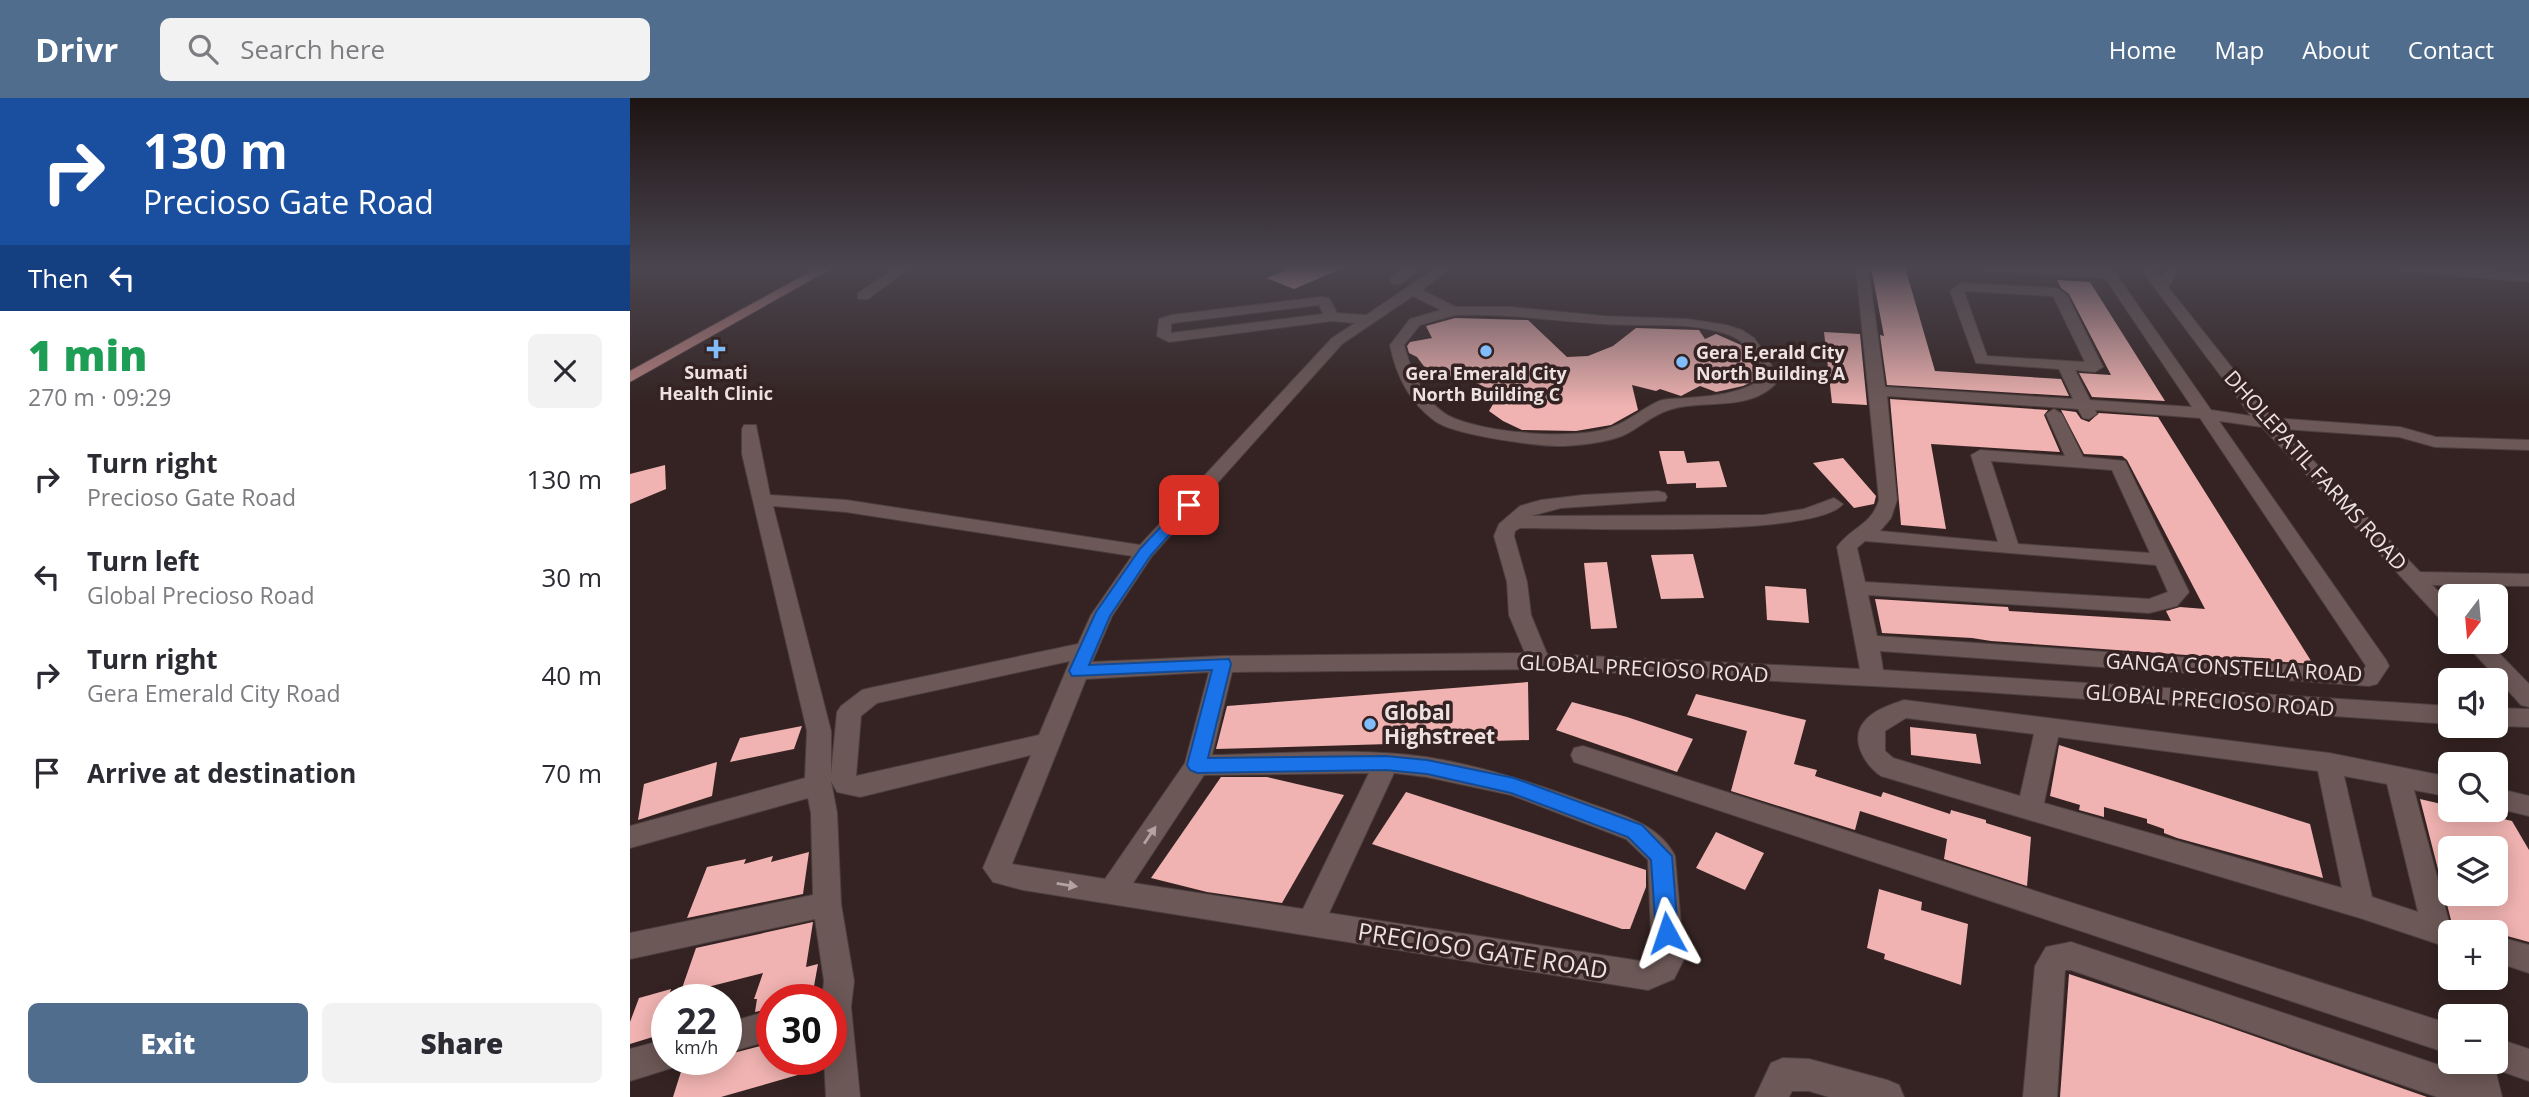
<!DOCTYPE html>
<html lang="en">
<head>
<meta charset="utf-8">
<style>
	:root { --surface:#fff; --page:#f2f2f3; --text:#2b2b33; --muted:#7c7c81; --accent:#516d8d }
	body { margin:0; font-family:"Open Sans",sans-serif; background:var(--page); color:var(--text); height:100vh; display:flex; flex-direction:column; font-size:26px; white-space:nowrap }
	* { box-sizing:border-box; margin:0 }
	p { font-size:23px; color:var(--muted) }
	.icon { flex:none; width:38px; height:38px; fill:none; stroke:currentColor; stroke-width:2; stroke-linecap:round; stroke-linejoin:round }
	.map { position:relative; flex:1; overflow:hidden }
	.details { display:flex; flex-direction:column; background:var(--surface); width:630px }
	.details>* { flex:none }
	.hud { background:#1a4fa0; color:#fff; overflow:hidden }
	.needle { width:46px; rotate:196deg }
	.controls { position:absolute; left:1808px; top:486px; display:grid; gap:14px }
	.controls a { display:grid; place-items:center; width:70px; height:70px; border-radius:10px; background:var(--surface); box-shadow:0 4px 18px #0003; font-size:35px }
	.speed { position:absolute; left:21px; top:886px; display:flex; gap:14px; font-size:35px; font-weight:700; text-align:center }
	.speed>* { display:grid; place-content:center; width:91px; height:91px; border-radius:50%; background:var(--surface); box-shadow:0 4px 18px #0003; line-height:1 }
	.speed small { font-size:18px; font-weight:400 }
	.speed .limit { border:10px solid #d22; background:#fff; color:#111 }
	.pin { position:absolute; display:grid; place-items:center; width:60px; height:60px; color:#fff; margin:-30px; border-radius:14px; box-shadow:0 4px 10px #0006 }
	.me { position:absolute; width:77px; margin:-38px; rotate:355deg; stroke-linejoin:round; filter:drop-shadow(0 0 5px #0008) }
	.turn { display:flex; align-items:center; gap:24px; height:147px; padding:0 28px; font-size:32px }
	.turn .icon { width:91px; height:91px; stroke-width:2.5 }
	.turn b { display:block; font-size:49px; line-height:60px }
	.then { display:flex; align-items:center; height:66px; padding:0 28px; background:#0003; gap:14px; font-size:26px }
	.round { display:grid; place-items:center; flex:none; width:74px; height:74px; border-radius:10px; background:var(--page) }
	.summary { display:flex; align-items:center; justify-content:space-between; height:119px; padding:0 28px }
	h1 { font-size:42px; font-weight:800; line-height:52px; color:#1e9e55 }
	.action { display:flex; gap:14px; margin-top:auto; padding:14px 28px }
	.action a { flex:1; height:80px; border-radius:10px; background:var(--accent); color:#fff; font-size:28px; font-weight:800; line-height:80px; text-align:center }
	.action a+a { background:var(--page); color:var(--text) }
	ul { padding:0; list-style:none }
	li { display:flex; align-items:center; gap:21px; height:98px; padding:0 28px }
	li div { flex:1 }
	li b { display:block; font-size:26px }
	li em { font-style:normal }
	header { display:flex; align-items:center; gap:42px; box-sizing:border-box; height:98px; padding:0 35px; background:var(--accent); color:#fff }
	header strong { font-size:33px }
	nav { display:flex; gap:38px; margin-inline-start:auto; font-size:24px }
	.search { width:490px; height:63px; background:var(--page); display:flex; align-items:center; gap:18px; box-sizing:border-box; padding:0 24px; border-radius:10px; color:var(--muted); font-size:26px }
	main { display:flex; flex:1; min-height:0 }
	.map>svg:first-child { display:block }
</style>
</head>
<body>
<header>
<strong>Drivr</strong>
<div class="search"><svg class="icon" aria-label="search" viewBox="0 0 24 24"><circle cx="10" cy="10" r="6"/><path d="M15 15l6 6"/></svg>Search here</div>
<nav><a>Home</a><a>Map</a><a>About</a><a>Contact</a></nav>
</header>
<main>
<section class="details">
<div class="hud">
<div class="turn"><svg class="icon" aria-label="right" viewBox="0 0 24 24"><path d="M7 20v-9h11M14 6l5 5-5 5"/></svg><div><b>130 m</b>Precioso Gate Road</div></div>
<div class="then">Then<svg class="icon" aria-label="left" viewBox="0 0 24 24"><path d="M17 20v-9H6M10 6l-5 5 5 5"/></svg></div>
</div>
<div class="summary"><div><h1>1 min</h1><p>270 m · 09:29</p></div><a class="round"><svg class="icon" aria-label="close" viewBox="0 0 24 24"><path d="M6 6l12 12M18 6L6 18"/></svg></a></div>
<ul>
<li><svg class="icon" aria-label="right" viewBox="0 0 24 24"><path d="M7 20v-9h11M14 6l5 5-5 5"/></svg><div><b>Turn right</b><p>Precioso Gate Road</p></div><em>130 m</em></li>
<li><svg class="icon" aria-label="left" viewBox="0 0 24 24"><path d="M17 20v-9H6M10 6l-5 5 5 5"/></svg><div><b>Turn left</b><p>Global Precioso Road</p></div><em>30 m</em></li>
<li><svg class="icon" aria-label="right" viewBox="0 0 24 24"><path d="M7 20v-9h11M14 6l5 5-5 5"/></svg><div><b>Turn right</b><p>Gera Emerald City Road</p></div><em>40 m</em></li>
<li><svg class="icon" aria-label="arrive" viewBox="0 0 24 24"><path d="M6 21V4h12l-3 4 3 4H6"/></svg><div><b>Arrive at destination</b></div><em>70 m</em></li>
</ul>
<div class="action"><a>Exit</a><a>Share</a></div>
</section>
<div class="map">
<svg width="1899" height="999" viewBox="0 0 1899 999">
	<rect width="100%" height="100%" fill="#342322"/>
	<g fill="#f0b3b1" fill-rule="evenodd">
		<path d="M664,169H716L664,191L636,180Z"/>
		<path d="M1241,169H1275L1305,273L1431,281L1439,298L1257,287L1250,237L1254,238Z"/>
		<path d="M1427,182L1460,184L1535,303L1462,299L1449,275L1481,277L1439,196L1431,190Z"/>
		<path d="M825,220L898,222L937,259L958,258L983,248L1006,230L1069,232L1075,241L1086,236L1111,247L1130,280L1113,288L1086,294L1070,288L1051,298L1030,291L1026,293L1002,287L1008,312L981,327L946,333L892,332L873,323L859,313L869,296L832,278L802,279L787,259L779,255L777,248L780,244L802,240L796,228Z"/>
		<path d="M1194,234L1230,236L1237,307L1202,305Z"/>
		<path d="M1260,301L1418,312L1414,317L1430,354L1301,346L1316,431L1271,427Z"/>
		<path d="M1431,312L1446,314L1451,321L1459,324L1469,315L1528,319L1683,566L1361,543L1342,540L1252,535L1245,501L1378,509L1379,513L1541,523L1536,513L1550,509L1575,511L1497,362L1492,358L1454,356Z"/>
		<path d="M1029,353H1054L1057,365L1089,363L1097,389L1066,390V385L1037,386Z"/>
		<path d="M1213,360L1246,398L1244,406L1224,410L1183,365Z"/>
		<path d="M35,367L36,391L0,406V376Z"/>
		<path d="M1063,456L1074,500L1031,501L1021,457Z"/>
		<path d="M977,464L987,530L961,531L954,465Z"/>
		<path d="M1135,488L1176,491L1179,525L1137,522Z"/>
		<path d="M898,584L899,642L586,651L597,608Z"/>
		<path d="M1066,596L1176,622L1164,666L1187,672L1185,678L1251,699L1253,694L1320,716L1321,712L1356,722V725L1401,739L1397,788L1314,761L1317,741L1230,713L1225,732L1101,693L1117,633L1057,617Z"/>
		<path d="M942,604L997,619L1063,641L1047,674L926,632Z"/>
		<path d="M172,628L164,651L100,664L110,640Z"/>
		<path d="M1280,629L1346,636L1351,666L1281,657Z"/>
		<path d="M1429,647L1680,726L1693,780L1547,740L1534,735V731L1517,725V721L1474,709V719L1449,712L1450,707L1420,698Z"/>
		<path d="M87,664L82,698L8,722L14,686Z"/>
		<path d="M591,679H637L714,697L652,805L577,794L521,780Z"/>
		<path d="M776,694L1016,772V789L1000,831H992L742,746Z"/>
		<path d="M1790,701L1820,708V712H1837L1882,723L1899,752V844L1866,835L1836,834L1831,826L1821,822ZM1820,751H1866V796H1820Z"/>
		<path d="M1086,734L1134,755L1115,792L1066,770Z"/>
		<path d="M179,754L173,796L57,820L77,769L116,761L114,766L143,758L141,764Z"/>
		<path d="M1249,791L1292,804L1291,812L1338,826L1331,887L1254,861L1255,856L1237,850Z"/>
		<path d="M183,824L176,869L188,866L182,899L142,901V910L125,914L127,901H124L133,875L50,896L66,850Z"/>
		<path d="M1439,876L1581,923L1797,999H1430Z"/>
		<path d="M41,891L26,938L0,946V924L9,900Z"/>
		<path d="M142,945V961H192V970L91,999H43L55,961H96V957Z"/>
	</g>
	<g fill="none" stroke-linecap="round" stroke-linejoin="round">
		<defs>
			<g id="minor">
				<path d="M266,169H281L238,201H228V195Z"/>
				<path d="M777,169H791L771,186H761V180Z"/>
				<path d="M808,169H822L792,192L826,209H881L974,218L1058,221L1096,227L1112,232L1124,240L1135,255L1149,282C1121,316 1074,300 1039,312C1022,317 1008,331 992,338C976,344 952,347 934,348C910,349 823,337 805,323C779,304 766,277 760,247L780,221L811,212L783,198L712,246L522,458L482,518L462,564L593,558L895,555L879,517L877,484L864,438L869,426L890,408L911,402L953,397L1028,393L1035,395L1037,399L1035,403L931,410L901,418L1134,417L1174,411L1204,400L1213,406C1186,440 942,430 890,430L885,433L884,438L897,484L901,517L917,556L1230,571L1207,449C1221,429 1241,428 1249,402L1226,169H1238L1255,289L1443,301L1429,271L1346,265L1320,193L1331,185L1426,190L1437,197L1473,269L1465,274L1445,272L1460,302L1562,309L1475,180L1355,173L1349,169L1479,172L1484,173L1581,312L1621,318L1509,169H1522L1531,180L1539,169H1551L1538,189L1642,320L1770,329L1806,339L1899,342V352L1805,349L1769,339L1653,331L1790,474L1899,476V488L1802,487L1820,505V525L1812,523L1632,329L1589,323L1756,562L1759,568L1747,586L1739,588L1250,553L1253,572L1820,608V626L1340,593L909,571L602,574L582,657C652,656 726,649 796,659C853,668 907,686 961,706C992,717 1029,726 1045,758L1054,861L1044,881L1018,892L393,792L363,784L353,770L401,657L230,699L207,694L201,683L207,715L211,806L224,883L221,909L230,999H196L194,961H201V901H192L194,883L185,821L0,861V835L183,797L181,715L178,700L0,750V728L175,680L177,633L112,356V331L114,327H126L140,397L216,402L510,447L702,240L725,225L702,223L539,244L527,238L529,221L541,217L691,199L699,200L707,215L736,217ZM1334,193L1423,198L1455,264L1357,258ZM689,207L693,216L541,235V226L544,225ZM825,217C875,215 924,223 974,226C1015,229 1063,222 1102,238C1119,245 1126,265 1133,281C1108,296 1084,298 1056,300C1048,301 1037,300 1029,303C1013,310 999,323 982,329C947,343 853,335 819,318C794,304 781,273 774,247L790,227ZM1257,298L1448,311L1453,320L1459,321L1467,316L1465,312L1570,320L1736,568L1733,572L1247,538L1238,497L1519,515L1547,508L1559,494L1495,363L1453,359L1432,316L1424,311L1416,316L1435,358L1350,352L1341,357L1368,444L1250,433L1261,420L1267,402ZM1361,363L1482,372L1520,455L1388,446ZM143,408L216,414L502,458L461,517L448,546L240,590L232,592L211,608L207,614L201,676V633ZM1235,443L1526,467L1538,494L1519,501L1235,484L1227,450ZM440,563L409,637L226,678L231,618L247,605ZM579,574L555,665L475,781L382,766L456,581ZM739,675L673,811L503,785L574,677ZM764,675L797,679L881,697L996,741L1018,762L1022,861L1017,864L699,815Z"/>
				<path d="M1765,169H1815L1899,176V184L1771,173Z"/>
				<path d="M1834,544H1858L1899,586V609L1891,607Z"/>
				<path d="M1274,602L1699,655L1820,679V699L1784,692L1819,824L1830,828L1834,835H1820V850L1730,820L1251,678C1236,668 1219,642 1234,624C1243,612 1260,607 1274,602ZM1276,620L1404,636L1390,698L1263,660L1255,653V633ZM1428,639L1688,673L1712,790L1414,705ZM1714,678L1757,686L1788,814L1742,799Z"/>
				<path d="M1866,610L1899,611V629L1866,628Z"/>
				<path d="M953,648L1820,926V956L944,664L941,657L944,650Z"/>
				<path d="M1866,690L1899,698V718L1866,710Z"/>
				<path d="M1866,838L1899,847V875L1866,864Z"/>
				<path d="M1441,844L1833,975L1831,964H1866V940L1899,951V983L1865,971L1872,999H1807L1441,872H1435L1427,999H1393L1405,868L1416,849Z"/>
				<path d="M142,912V942L96,955V925Z"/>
				<path d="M37,941V961H51L48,968L0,983V951Z"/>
				<path d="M1153,960L1179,961L1257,982L1269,987L1274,999H1199L1179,993H1162L1159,999H1125L1141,965Z"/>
			</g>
			<path id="major" d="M189,169H204L0,284V273Z"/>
		</defs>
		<use href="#minor" stroke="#4d3f3f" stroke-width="2"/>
		<use href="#major" stroke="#4d3f3f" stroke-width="2"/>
		<use href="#minor" fill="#6c5857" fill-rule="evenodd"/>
		<use href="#major" fill="#b67f7d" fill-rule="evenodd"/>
	</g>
	<defs><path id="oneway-solid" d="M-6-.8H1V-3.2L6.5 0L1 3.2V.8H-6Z" transform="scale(1.75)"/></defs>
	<g fill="#b3a3a3">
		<use href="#oneway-solid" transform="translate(520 737) rotate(-56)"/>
		<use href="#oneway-solid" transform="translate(437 787) rotate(9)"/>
	</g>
	<linearGradient id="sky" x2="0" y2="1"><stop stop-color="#1d1313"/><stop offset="0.55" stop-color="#4a454f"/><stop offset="1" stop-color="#4a454f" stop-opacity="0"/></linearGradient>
	<rect width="1899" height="309" fill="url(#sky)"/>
	<path fill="#1a73e8" stroke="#114b97" stroke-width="2" d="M559,403L566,407L521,457L480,518L459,567L599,561L601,566L578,660L756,658L797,662L884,680L1012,727L1042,758L1048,835L1045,842L1037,845L1030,842L1026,835L1021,762L998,739L881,695L797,676L756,672L567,675L560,672L557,667L582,572L442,578L439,573L466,514L510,451L554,404Z"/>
	<g fill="#80bdfa" stroke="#342322" stroke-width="2.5">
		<path d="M82.5 240.5h7v7h7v7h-7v7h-7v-7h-7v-7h7z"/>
		<circle cx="856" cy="253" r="7"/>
		<circle cx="1052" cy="264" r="7"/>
		<circle cx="740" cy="626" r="7"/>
	</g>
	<g text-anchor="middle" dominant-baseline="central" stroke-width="7" stroke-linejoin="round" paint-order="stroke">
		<g font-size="18" font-weight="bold" fill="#ede1e1" stroke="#342322">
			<text x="1066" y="254" text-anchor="start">Gera E,erald City<tspan x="1066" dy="21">North Building A</tspan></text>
			<text x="86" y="274">Sumati<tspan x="86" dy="21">Health Clinic</tspan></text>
			<text x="856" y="275">Gera Emerald City<tspan x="856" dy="21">North Building C</tspan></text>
		</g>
		<g font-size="21" fill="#ede1e1" stroke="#342322">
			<text transform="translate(1686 372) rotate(48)">DHOLEPATIL FARMS ROAD</text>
			<text transform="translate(1604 569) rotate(3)">GANGA CONSTELLA ROAD</text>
			<text transform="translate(1014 570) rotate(3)">GLOBAL PRECIOSO ROAD</text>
			<text transform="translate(1580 602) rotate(4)">GLOBAL PRECIOSO ROAD</text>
		</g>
		<g font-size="21" font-weight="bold" fill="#ede1e1" stroke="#342322" text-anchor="start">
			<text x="754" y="614">Global<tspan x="754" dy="24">Highstreet</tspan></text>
		</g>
		<g font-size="24" fill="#ede1e1" stroke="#342322">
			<text transform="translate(853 852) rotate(9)">PRECIOSO GATE ROAD</text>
		</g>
	</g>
</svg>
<div class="controls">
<a><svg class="needle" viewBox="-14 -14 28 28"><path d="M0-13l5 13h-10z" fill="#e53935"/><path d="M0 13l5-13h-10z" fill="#7c7c81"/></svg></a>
<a><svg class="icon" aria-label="sound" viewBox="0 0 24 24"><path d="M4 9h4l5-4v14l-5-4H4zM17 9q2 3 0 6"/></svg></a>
<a><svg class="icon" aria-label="search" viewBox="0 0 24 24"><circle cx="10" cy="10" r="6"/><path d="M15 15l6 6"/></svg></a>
<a><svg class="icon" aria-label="layers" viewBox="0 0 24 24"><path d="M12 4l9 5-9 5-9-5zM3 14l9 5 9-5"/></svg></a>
<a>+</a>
<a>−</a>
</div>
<div class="speed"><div>22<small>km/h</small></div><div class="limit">30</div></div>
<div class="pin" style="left:559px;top:407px;background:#d93025"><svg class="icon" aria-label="arrive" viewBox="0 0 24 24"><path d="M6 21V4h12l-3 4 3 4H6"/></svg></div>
<svg class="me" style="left:1037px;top:835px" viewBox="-20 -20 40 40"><path d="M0-17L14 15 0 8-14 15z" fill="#1a73e8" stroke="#fff" stroke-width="4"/></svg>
</div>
</main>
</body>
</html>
